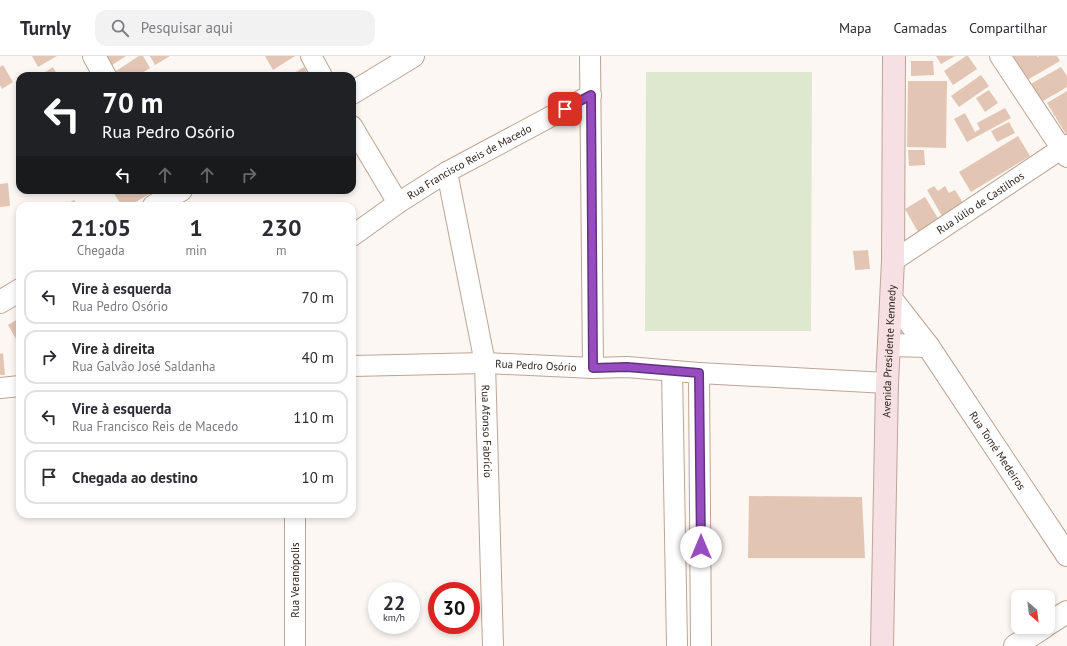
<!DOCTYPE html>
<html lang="pt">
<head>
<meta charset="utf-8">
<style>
	:root { --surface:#fff; --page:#f2f2f3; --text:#2b2b33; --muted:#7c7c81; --line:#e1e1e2 }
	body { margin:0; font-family:"PT Sans",sans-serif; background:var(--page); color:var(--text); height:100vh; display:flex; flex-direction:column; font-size:15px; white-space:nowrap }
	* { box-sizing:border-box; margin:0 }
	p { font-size:13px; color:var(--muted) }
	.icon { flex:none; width:22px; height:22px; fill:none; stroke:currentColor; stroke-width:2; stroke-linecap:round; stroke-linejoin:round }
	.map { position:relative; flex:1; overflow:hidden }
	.sheet { position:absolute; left:16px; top:146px; width:340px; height:316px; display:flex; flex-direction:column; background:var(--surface); border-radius:12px; box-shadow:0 2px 6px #0003 }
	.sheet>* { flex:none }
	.hud { position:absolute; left:16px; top:16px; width:340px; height:122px; border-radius:12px; box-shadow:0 2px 6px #0003; background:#202124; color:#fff; overflow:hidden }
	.needle { width:26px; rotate:152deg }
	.controls { position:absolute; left:1011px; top:534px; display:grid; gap:8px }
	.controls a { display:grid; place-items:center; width:44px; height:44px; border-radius:8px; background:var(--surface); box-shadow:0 2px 6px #0003; font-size:20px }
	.speed { position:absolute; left:368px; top:526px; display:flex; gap:8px; font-size:20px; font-weight:700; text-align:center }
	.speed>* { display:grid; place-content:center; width:52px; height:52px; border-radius:50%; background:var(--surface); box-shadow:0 2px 6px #0003; line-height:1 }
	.speed small { font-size:10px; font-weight:400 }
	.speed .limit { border:6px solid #d22; background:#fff; color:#111 }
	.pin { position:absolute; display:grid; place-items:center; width:34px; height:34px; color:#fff; margin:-17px; border-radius:8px; box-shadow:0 2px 6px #0006 }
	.me { position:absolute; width:44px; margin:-22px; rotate:0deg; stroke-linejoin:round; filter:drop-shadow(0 0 3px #0008) }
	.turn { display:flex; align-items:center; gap:14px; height:84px; padding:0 20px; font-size:18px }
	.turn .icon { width:52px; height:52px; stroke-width:2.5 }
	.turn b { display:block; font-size:28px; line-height:34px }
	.lanes { display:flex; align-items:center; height:38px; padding:0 20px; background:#0003; justify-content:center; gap:20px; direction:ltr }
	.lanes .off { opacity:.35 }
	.eta { display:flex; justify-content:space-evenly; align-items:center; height:68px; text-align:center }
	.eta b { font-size:24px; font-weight:600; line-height:28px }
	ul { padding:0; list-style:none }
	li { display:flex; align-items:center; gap:12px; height:54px; margin:0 8px 6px; padding:0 12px; border:2px solid var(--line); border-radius:12px }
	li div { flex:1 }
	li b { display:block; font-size:15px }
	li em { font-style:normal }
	header { display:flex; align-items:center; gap:24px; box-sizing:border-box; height:56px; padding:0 20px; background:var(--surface); border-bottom:1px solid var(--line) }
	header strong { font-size:19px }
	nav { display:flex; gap:22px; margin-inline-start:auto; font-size:14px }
	.search { width:280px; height:36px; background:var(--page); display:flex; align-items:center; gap:10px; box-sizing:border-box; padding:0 14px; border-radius:12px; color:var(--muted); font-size:15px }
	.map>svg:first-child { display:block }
</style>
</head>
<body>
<header>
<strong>Turnly</strong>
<div class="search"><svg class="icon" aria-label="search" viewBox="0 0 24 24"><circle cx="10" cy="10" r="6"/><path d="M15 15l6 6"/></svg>Pesquisar aqui</div>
<nav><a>Mapa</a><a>Camadas</a><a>Compartilhar</a></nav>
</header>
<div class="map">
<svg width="1067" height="590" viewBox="0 0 1067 590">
	<rect width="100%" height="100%" fill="#fcf7f3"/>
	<path fill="#dee8ce" d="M646,16H812L811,275H645Z"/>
	<g fill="#e3c5b3">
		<path d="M32,0H57L38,11Z"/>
		<path d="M108,0H126L109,11L104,2Z"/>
		<path d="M139,0H143L150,12L137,20H115L113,17Z"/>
		<path d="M150,0H170L155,9Z"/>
		<path d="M265,0H295L273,14Z"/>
		<path d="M936,0H955L941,8Z"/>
		<path d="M966,0H968L977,13L953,29L944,15Z"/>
		<path d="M1006,0H1037L1038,1L1039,0H1057L1060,5L1022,27Z"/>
		<path d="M911,5H933L934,19L911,20Z"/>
		<path d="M3,9L13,26L2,33L0,29V11Z"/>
		<path d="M53,11L58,20H43L42,18Z"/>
		<path d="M304,11L309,20H289Z"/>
		<path d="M1061,11L1067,20V31L1038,48L1027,30Z"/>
		<path d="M981,19L989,30L959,51L951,40Z"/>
		<path d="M908,25H947L946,92L907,91Z"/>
		<path d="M989,34L998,47L985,56L976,42Z"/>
		<path d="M1067,35V80L1047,47Z"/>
		<path d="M1005,52L1011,62L967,86L954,63L965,57L975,76L980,73L977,67Z"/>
		<path d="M1009,66L1015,77L997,86L991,75Z"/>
		<path d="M1018,80L1030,100L971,136L959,116Z"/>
		<path d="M908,94H924L925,109L909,110Z"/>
		<path d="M8,127L10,150L0,151V128Z"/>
		<path d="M934,130L938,135L945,130L949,137L955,134L963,147L942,160L927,134Z"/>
		<path d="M115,134H149L151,137L129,150H122L113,136Z"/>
		<path d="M925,141L939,164L918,176L905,153Z"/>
		<path d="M74,144L78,150H64Z"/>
		<path d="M868,194L870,213L855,214L853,195Z"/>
		<path d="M20,262V290L8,269Z"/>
		<path d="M3,297L5,319H0V298Z"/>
		<path d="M749,440L862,441L865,502H748Z"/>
	</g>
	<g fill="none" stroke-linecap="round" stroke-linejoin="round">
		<defs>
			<g id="minor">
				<path d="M311,0L322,20"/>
				<path d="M590,0L593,312"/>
				<path d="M1000,0L1067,101"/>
				<path d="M352,70L398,147"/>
				<path id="s1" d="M447,116L485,307L493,590"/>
				<path id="s2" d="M352,180L398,147L447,116L591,39"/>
				<path id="s3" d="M893,205L1067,89"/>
				<path id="s4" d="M352,310L485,307L593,312L627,311L699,317L887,327"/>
				<path d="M672,315L677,590"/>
				<path d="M699,317L701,590"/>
				<path d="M0,332L20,330"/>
				<path d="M295,590V458"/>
			</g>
			<g id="tertiary">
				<path d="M94,0L105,20"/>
				<path d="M352,37L413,0"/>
				<path d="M154,150L181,134"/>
				<path id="s5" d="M892,244L928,290L1067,499"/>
				<path d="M0,246L20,234"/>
				<path d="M889,289L928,290"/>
				<path d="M1048,568L1067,556"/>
				<path d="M1015,590L1044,571"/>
			</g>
			<g id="secondary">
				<path id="s6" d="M882,590L887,327L893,205L894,0"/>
			</g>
		</defs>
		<use href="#minor" stroke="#bda495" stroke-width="22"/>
		<use href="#tertiary" stroke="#bda495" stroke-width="24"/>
		<use href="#secondary" stroke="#bda495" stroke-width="24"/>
		<use href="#minor" stroke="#fff" stroke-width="20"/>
		<use href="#tertiary" stroke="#fff" stroke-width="22"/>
		<use href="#secondary" stroke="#f7e0e3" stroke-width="22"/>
	</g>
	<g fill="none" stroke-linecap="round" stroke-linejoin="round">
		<defs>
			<path id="route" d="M565,53L591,39L593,312L627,311L699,317L701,491"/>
		</defs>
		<use href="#route" stroke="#62327d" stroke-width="10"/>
		<use href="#route" stroke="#974dc0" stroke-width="7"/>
	</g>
	<g text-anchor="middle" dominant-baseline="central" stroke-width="3" stroke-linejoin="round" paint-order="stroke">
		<g font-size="11" fill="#261d17" stroke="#fff">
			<text stroke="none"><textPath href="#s2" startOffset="139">Rua Francisco Reis de Macedo</textPath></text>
			<text stroke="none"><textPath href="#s3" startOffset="105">Rua Júlio de Castilhos</textPath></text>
			<text stroke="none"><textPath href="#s6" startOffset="295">Avenida Presidente Kennedy</textPath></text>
			<text stroke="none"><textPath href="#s4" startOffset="184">Rua Pedro Osório</textPath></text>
			<text stroke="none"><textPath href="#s1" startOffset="263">Rua Afonso Fabrício</textPath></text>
			<text stroke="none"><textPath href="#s5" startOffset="184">Rua Tomé Medeiros</textPath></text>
			<text transform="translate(295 524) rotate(-90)">Rua Veranópolis</text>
		</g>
	</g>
</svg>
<div class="controls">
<a><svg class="needle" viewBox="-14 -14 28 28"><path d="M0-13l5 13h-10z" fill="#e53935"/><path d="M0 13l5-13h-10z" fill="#7c7c81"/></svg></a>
</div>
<div class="speed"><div>22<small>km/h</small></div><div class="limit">30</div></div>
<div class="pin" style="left:565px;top:53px;background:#d93025"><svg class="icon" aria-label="arrive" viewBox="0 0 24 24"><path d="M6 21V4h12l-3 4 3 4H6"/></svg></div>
<svg class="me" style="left:701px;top:491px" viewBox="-20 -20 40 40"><circle r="19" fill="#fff"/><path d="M0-13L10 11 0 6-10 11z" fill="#974dc0"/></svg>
<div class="hud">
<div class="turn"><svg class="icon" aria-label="left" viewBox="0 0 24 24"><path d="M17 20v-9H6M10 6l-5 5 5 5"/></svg><div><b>70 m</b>Rua Pedro Osório</div></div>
<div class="lanes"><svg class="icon" aria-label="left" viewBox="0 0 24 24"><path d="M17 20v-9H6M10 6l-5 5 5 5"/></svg><svg class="icon off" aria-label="ahead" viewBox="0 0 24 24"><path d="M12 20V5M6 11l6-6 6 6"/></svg><svg class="icon off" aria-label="ahead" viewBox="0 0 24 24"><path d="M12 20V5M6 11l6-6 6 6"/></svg><svg class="icon off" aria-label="right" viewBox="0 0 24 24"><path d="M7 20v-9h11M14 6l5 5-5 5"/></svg></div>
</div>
<section class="sheet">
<div class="eta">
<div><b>21:05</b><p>Chegada</p></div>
<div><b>1</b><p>min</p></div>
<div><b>230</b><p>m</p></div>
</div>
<ul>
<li><svg class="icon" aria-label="left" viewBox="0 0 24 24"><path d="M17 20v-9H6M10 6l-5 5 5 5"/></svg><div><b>Vire à esquerda</b><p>Rua Pedro Osório</p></div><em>70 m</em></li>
<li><svg class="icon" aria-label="right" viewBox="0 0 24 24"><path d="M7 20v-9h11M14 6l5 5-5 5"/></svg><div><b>Vire à direita</b><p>Rua Galvão José Saldanha</p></div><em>40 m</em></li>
<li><svg class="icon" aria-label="left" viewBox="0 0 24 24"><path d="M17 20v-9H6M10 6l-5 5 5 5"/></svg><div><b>Vire à esquerda</b><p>Rua Francisco Reis de Macedo</p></div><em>110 m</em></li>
<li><svg class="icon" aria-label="arrive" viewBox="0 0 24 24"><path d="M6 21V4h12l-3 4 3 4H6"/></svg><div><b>Chegada ao destino</b></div><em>10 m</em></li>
</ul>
</section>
</div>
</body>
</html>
